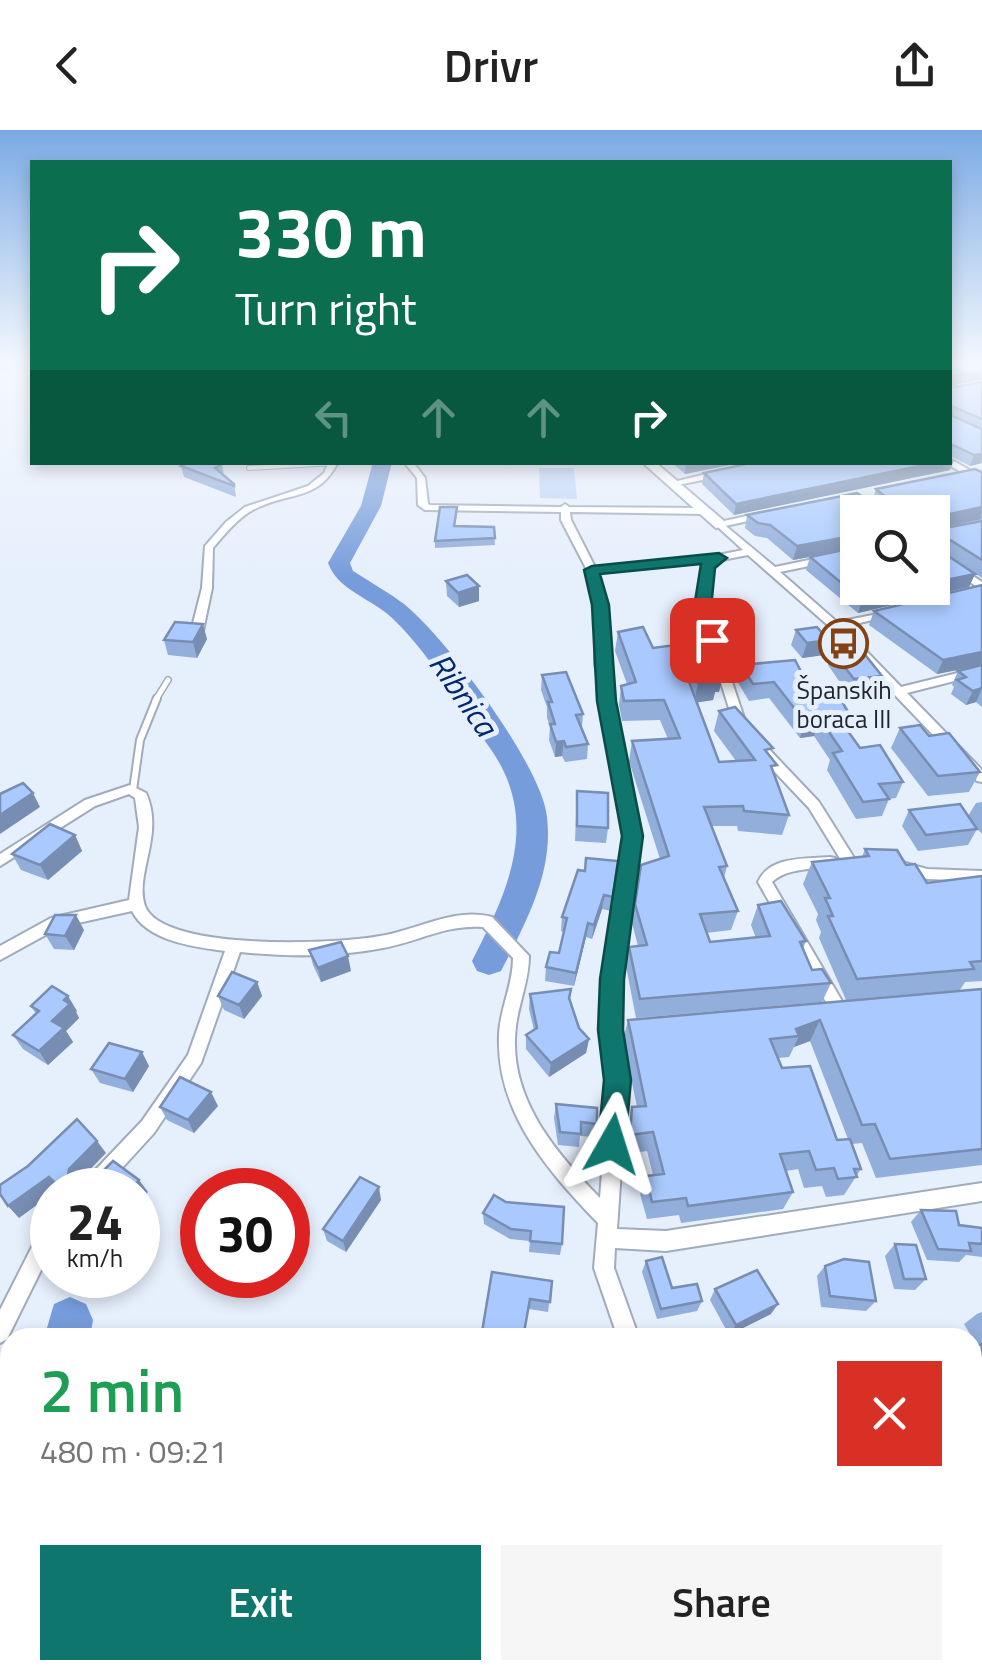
<!DOCTYPE html>
<html lang="en">
<head>
<meta charset="utf-8">
<style>
	:root { --surface:#fff; --page:#f6f6f6; --text:#222; --muted:#767676; --accent:#0f766e }
	body { margin:0; font-family:"Titillium Web",sans-serif; background:var(--page); color:var(--text); height:100vh; display:flex; flex-direction:column; font-size:38px; white-space:nowrap }
	* { box-sizing:border-box; margin:0 }
	p { font-size:32px; color:var(--muted) }
	.icon { flex:none; width:55px; height:55px; fill:none; stroke:currentColor; stroke-width:2; stroke-linecap:round; stroke-linejoin:round }
	.map { position:relative; flex:1; overflow:hidden }
	.details { position:absolute; left:0px; top:1198px; width:982px; height:352px; display:flex; flex-direction:column; background:var(--surface); border-radius:30px 30px 0 0; box-shadow:0 5px 15px #0003 }
	.details>* { flex:none }
	.hud { position:absolute; left:30px; top:30px; width:922px; height:305px; border-radius:0px; box-shadow:0 5px 15px #0003; background:#0b6e4f; color:#fff; overflow:hidden }
	.tools { position:absolute; left:840px; top:365px; display:grid; gap:20px }
	.tools a { display:grid; place-items:center; width:110px; height:110px; border-radius:0px; background:var(--surface); box-shadow:0 5px 15px #0003; font-size:50px }
	.speed { position:absolute; left:30px; top:1038px; display:flex; gap:20px; font-size:50px; font-weight:700; text-align:center }
	.speed>* { display:grid; place-content:center; width:130px; height:130px; border-radius:50%; background:var(--surface); box-shadow:0 5px 15px #0003; line-height:1 }
	.speed small { font-size:25px; font-weight:400 }
	.speed .limit { border:15px solid #d22; background:#fff; color:#111 }
	.pin { position:absolute; display:grid; place-items:center; width:85px; height:85px; color:#fff; margin:-42px; border-radius:20px; box-shadow:0 5px 15px #0006 }
	.me { position:absolute; width:110px; margin:-55px; rotate:6deg; stroke-linejoin:round; filter:drop-shadow(0 0 8px #0008) }
	.turn { display:flex; align-items:center; gap:35px; height:210px; padding:0 40px; font-size:45px }
	.turn .icon { width:130px; height:130px; stroke-width:2.5 }
	.turn b { display:block; font-size:70px; line-height:85px }
	.lanes { display:flex; align-items:center; height:95px; padding:0 40px; background:#0003; justify-content:center; gap:50px; direction:ltr }
	.lanes .off { opacity:.35 }
	.round { display:grid; place-items:center; flex:none; width:105px; height:105px; border-radius:0px; background:var(--page) }
	.headline { display:flex; align-items:center; justify-content:space-between; height:170px; padding:0 40px }
	h1 { font-size:60px; font-weight:600; line-height:75px; color:#1e9e55 }
	.button { display:flex; gap:20px; margin-top:auto; padding:20px 40px }
	.button a { flex:1; height:115px; border-radius:0px; background:var(--accent); color:#fff; font-size:40px; font-weight:600; line-height:115px; text-align:center }
	.button a+a { background:var(--page); color:var(--text) }
	header { display:flex; justify-content:space-between; align-items:center; height:130px; padding:0 40px; background:var(--surface); font-size:45px; font-weight:600 }
	.map>svg:first-child { display:block }
</style>
</head>
<body>
<header><svg class="icon" aria-label="back" viewBox="0 0 24 24"><path d="M15 5l-7 7 7 7"/></svg>Drivr<svg class="icon" aria-label="share" viewBox="0 0 24 24"><path d="M12 15V3M7 8l5-5 5 5M5 13v7h14v-7"/></svg></header>
<div class="map">
<svg width="982" height="1549" viewBox="0 0 982 1549">
	<rect width="100%" height="100%" fill="#e6effc"/>
	<path fill="#bfd5f8" d="M539,338H574L577,369L540,368Z"/>
	<g fill="none" stroke-linecap="round" stroke-linejoin="round">
		<g fill="#769cdb" fill-rule="evenodd">
			<path d="M373,332H392L381,376L350,433L353,441C370,452 388,462 404,474C446,508 536,629 546,681C556,739 526,792 501,841L489,845L477,841L472,831C502,772 535,708 504,642C495,622 478,603 466,584C443,550 421,515 391,487C370,468 338,460 328,433L361,376Z"/>
			<path d="M70,1167L86,1174L93,1190L90,1208H44L54,1174Z"/>
		</g>
		<defs>
			<path id="lane-far2" d="M249,338L334,333"/>
			<path id="lane-far1" d="M155,571L168,550"/>
			<path id="lane" d="M133,660L140,610L157,568"/>
			<g id="street">
				<path d="M32,231V234L0,238V234Z"/>
				<path d="M950,329L982,347V354L947,334Z"/>
				<path d="M329,332H338C319,370 292,362 259,377C240,385 226,403 213,418L212,458L203,501L201,503H193L191,501L202,458L205,416L226,392L245,377L308,356L324,343Z"/>
				<path d="M404,332H413L425,348L428,374L430,375L561,377L565,374L569,377L704,378L709,381L704,384L570,382L571,390L595,437L718,425L743,420L718,397L716,395L721,392L775,437L858,420V426L780,442L837,492L893,481V485L843,497L901,557L982,537V544L907,563L982,640V652L977,651L831,498L748,425L722,430L712,437L707,477L747,597L741,601L735,597L697,477L702,436L706,432L598,443L605,475L607,534L640,706L620,849L618,901L627,950L617,1099L666,1101L982,1053V1071L666,1121L615,1118L614,1138L639,1208H618L594,1138L598,1093C547,1040 496,982 499,905C500,878 513,855 513,828L483,797C447,794 417,812 383,818C337,827 286,827 240,822L201,933L154,1003L102,1060H79L82,1054L142,991L188,925L225,821C194,817 147,811 132,781L60,797L0,830V816L51,788L129,770L139,697L135,668L129,664L95,676L0,736V724L85,670L130,655L146,663C165,705 134,744 145,776C162,822 340,814 380,806C418,800 454,777 492,787L529,826C529,851 519,872 516,896C507,966 554,1021 600,1068L609,950L602,901L604,849L626,706L595,534V475L587,440L561,390V382L425,380L418,375L417,348Z"/>
				<path d="M719,341L722,342V346L673,356L669,353Z"/>
				<path d="M932,419L982,452V460L932,427Z"/>
				<path d="M759,613L764,614L819,672L856,731L854,735H844L809,678L754,620V614Z"/>
				<path d="M830,727L835,728L837,732L835,736C814,740 788,737 772,752L849,883L847,888L841,890L835,888L758,752C769,726 805,729 830,727Z"/>
				<path d="M902,732L927,739L982,741V751L927,749L897,741L895,737L897,733Z"/>
				<path d="M52,1088V1118L7,1209L0,1213V1180L45,1091Z"/>
				<path d="M982,1321V1345L972,1349V1325Z"/>
				<path d="M771,1540H798L802,1549H775Z"/>
			</g>
			<path id="secondary" d="M642,332H655L724,391L770,381L776,385L716,398Z"/>
		</defs>
		<use href="#lane-far2" stroke="#a1abbb" stroke-width="6"/>
		<use href="#lane-far1" stroke="#a1abbb" stroke-width="8"/>
		<use href="#lane" stroke="#a1abbb" stroke-width="10"/>
		<use href="#street" stroke="#a1abbb" stroke-width="4"/>
		<use href="#secondary" stroke="#a1abbb" stroke-width="4"/>
		<use href="#lane-far2" stroke="#fff" stroke-width="4"/>
		<use href="#lane-far1" stroke="#fff" stroke-width="5"/>
		<use href="#lane" stroke="#fff" stroke-width="6"/>
		<use href="#street" fill="#fff" fill-rule="evenodd"/>
		<use href="#secondary" fill="#fff" fill-rule="evenodd"/>
	</g>
	<g fill="#92aedb" fill-rule="evenodd">
		<path d="M950,231H982V250L953,255L954,257L982,252V333L970,336L950,326Z"/>
		<path d="M954,330L950,340L734,385L702,354L704,343Z"/>
		<path d="M671,332H744L685,344Z"/>
		<path d="M222,334L224,346L234,354L236,367L184,347L181,336Z"/>
		<path d="M982,342V390L935,400L982,391V448L935,416L975,444L969,457L858,483L806,440L810,427L845,420L793,430L767,408L755,406L745,398L747,385L872,372L876,359ZM858,382L932,458H858Z"/>
		<path d="M457,384L455,396L494,397L495,415L435,418V411Z"/>
		<path d="M446,451L479,456V471L459,477L447,466Z"/>
		<path d="M874,481L982,535L937,544L869,495Z"/>
		<path d="M796,500L828,510L824,525L802,528L791,515Z"/>
		<path d="M618,502L653,518L706,511L719,562H715L713,570L697,572L719,632L736,631L714,601L719,581L771,626L774,645L789,685L782,705L738,701L737,696H712L727,736L724,748L738,781L731,800L706,803L710,812L756,808L751,795L758,775L806,811L803,819L812,840L831,853L822,872L636,888L626,836L629,817L638,816L632,793L637,755L641,735L660,729L629,631L632,611L668,609L660,590L622,591L619,575L621,556L627,554L615,521Z"/>
		<path d="M207,509L197,528L168,525L164,510Z"/>
		<path d="M832,521L882,546L876,561L848,564L828,535Z"/>
		<path d="M741,535L817,572L850,585L845,597L860,618L903,652L896,668L889,669L882,686L856,689L827,640L830,630L814,606L800,608L769,568L749,571L737,551Z"/>
		<path d="M982,535V577L976,572L966,575L951,564L954,557L952,555L958,541Z"/>
		<path d="M542,545L583,584L582,598L588,614L587,629L565,632L562,626L555,627L549,610L550,596L547,588V577L541,560Z"/>
		<path d="M900,598L980,642L969,662L928,666L891,618Z"/>
		<path d="M577,661L608,698L606,713L575,711Z"/>
		<path d="M982,672V704L975,696L977,699L968,715L918,721L902,696L909,680L968,686L976,673Z"/>
		<path d="M75,705L82,721L48,750L21,740L12,724Z"/>
		<path d="M865,719L906,735L927,753L982,746V851L965,852L960,860L846,870L819,808L821,802L816,790L818,784L803,754L812,732L862,727Z"/>
		<path d="M618,731L611,781L602,779L592,809L586,807L574,856L545,851L546,837L559,823L564,802L561,801L562,787L585,741Z"/>
		<path d="M84,800L74,820L54,819L45,804Z"/>
		<path d="M309,820L351,841L321,852L313,835Z"/>
		<path d="M257,852L262,866L244,889L224,880L218,866Z"/>
		<path d="M571,859L570,870L579,898L589,909L586,923L549,947L526,919V905L534,900L529,879L530,864Z"/>
		<path d="M982,859V1035L876,1048L862,1013L852,1014L861,1039L844,1065L826,1067L822,1056L804,1058L798,1039L786,1041L793,1062L783,1079L681,1093L679,1085L647,1089L640,1064L646,1046L653,1045L647,1021L626,1024L628,997L632,977H637L623,910L628,890ZM810,911L848,1009L837,1010L782,938L778,928L789,927L794,917Z"/>
		<path d="M31,876L77,881L76,882L79,888L66,901L73,912L48,935L23,919L13,905L36,884Z"/>
		<path d="M149,936L133,962L100,953L91,939Z"/>
		<path d="M556,974L597,994L594,1007L580,1006L579,1017L558,1015L554,988Z"/>
		<path d="M218,976L194,1003L167,990L160,977Z"/>
		<path d="M494,1065L562,1114L560,1125L529,1122L530,1111L510,1109L484,1094L483,1083Z"/>
		<path d="M381,1070L346,1122L327,1111L323,1099Z"/>
		<path d="M921,1080L959,1095L982,1098V1127L966,1125L959,1132L927,1130L911,1092Z"/>
		<path d="M895,1114L926,1149L915,1160L894,1159L885,1126Z"/>
		<path d="M646,1131L672,1158L702,1171L697,1181L657,1189L642,1142Z"/>
		<path d="M825,1136L876,1171L866,1181L821,1177L817,1146Z"/>
		<path d="M552,1151L548,1182L529,1179L481,1208Z"/>
		<path d="M715,1159L771,1184L729,1205L710,1170Z"/>
		<path d="M982,1182V1274L972,1277V1218L977,1216L964,1194L977,1184Z"/>
		<path d="M982,1353V1412L972,1396V1358Z"/>
		<path d="M982,1489V1549H913L908,1540H972V1490Z"/>
		<path d="M705,1540H742L736,1549H712Z"/>
		<path d="M814,1540H874L880,1549H819Z"/>
	</g>
	<g fill="#778db2">
		<path d="M982,240L981,249L950,256V247Z"/>
		<path d="M982,324V333L970,336L974,325Z"/>
		<path d="M950,330H954L950,340L734,385L736,374L939,332H950Z"/>
		<path d="M691,332H744L685,344L686,333Z"/>
		<path d="M982,377L981,389L932,400L936,387Z"/>
		<path d="M858,405V418L793,430L797,416Z"/>
		<path d="M975,444L969,457L858,483L862,470L915,458H932V453Z"/>
		<path d="M479,456V471L459,477L458,463Z"/>
		<path d="M203,494L207,509L197,528L193,512Z"/>
		<path d="M828,510L824,525L802,528L807,513Z"/>
		<path d="M982,522V535L937,544L943,530Z"/>
		<path d="M724,542L719,562H715L713,570L694,573L698,553L713,544Z"/>
		<path d="M982,558L976,572L966,575L973,561Z"/>
		<path d="M820,589L814,606L800,608L805,592Z"/>
		<path d="M564,611L562,626L555,627L556,612Z"/>
		<path d="M33,663L40,677L0,704V685Z"/>
		<path d="M75,705L82,721L48,750L40,735Z"/>
		<path d="M604,765L602,779L592,809L594,795Z"/>
		<path d="M76,785L84,800L74,820L65,806Z"/>
		<path d="M588,793L586,807L574,856L576,843Z"/>
		<path d="M348,826L351,841L321,852L318,838Z"/>
		<path d="M257,852L262,866L244,889L239,875Z"/>
		<path d="M68,866L77,881L76,882L79,888L66,901L73,912L48,935L39,921L52,891L64,870Z"/>
		<path d="M820,890L810,911L794,917L799,906L796,899Z"/>
		<path d="M589,909L586,923L549,947L551,933Z"/>
		<path d="M142,922L149,936L133,962L125,949Z"/>
		<path d="M211,962L218,976L194,1003L188,990Z"/>
		<path d="M97,1011L106,1023L79,1051H67L69,1039Z"/>
		<path d="M49,1047L60,1059L52,1060V1064L19,1088L8,1076Z"/>
		<path d="M139,1050L148,1062L138,1073V1060H130Z"/>
		<path d="M379,1057L381,1070L346,1122L343,1111Z"/>
		<path d="M778,1174L771,1184L729,1205L736,1195Z"/>
		<path d="M124,1540H136L133,1549H121Z"/>
	</g>
	<g fill="#aacaff" stroke="#778db2" stroke-width="2.5">
		<path d="M950,231H982V240L950,247L954,257L982,252V289L951,276L952,286L982,299V324L974,325L953,315L950,320Z"/>
		<path d="M189,332H217L222,334L215,338L234,354V356L181,336Z"/>
		<path d="M755,332H939L736,374L704,343Z"/>
		<path d="M975,339L982,342V377L936,387L935,400L982,391V430L939,403L933,406L935,417L975,444L932,453V382H858V405L797,416L770,395L758,393L747,385L857,363L871,372L884,373L888,369L876,359Z"/>
		<path d="M440,377H457L454,396L494,397L495,408L435,411Z"/>
		<path d="M858,417V458H915L862,470L810,427Z"/>
		<path d="M467,445L479,456L458,463L446,451Z"/>
		<path d="M982,455V522L943,530L874,481Z"/>
		<path d="M175,492L203,494L193,512L164,510Z"/>
		<path d="M643,497L653,518L706,511L712,516L724,542L713,544L718,550L698,553L682,533L719,632L755,630L719,581L735,577L773,618L765,620L777,635L771,636L789,685L744,681L743,676L704,677L727,736L719,737L738,781L700,784L710,812L770,806L758,775L781,771L806,811L800,812L812,840L822,839L831,853L640,869L629,817L647,815L635,774L641,735L669,726L632,611L680,608L664,570L624,571L621,556L636,552L618,502Z"/>
		<path d="M817,497L828,510L807,513L796,500Z"/>
		<path d="M859,517L882,546L854,549L832,521Z"/>
		<path d="M795,530L817,572L841,570L850,585L837,586L860,618L880,615L903,652L879,654L889,669L863,672L833,623L842,621L820,589L805,592L774,552L753,554L741,535Z"/>
		<path d="M982,535V558L973,561L957,550L966,547L958,541Z"/>
		<path d="M566,542L583,584L576,585L588,614L566,617L564,611L556,612L550,594H555L548,572H552L542,545Z"/>
		<path d="M920,595L929,606L949,603L980,642L938,646L900,598Z"/>
		<path d="M23,653L33,663L0,685V664Z"/>
		<path d="M577,661L608,663V698L577,696Z"/>
		<path d="M960,674L977,699L926,705L909,680Z"/>
		<path d="M50,694L75,705L40,735L12,724Z"/>
		<path d="M865,719L897,720L906,735L915,734L927,753L982,746V831L970,832L974,839L857,849L828,786H833L825,768H830L812,732L869,726Z"/>
		<path d="M586,728L618,731L613,767L604,765L594,795L588,793L576,843L546,837L550,822L559,823L567,788L562,787L578,740L585,741Z"/>
		<path d="M55,785H76L65,806L45,804Z"/>
		<path d="M341,812L348,826L318,838L309,820Z"/>
		<path d="M232,842L257,852L239,875L218,866Z"/>
		<path d="M52,856L68,866L64,870L70,874L52,891L64,898L39,921L13,905L39,881L31,876Z"/>
		<path d="M571,859L569,868L579,898L589,909L551,933L526,905L537,898L530,864Z"/>
		<path d="M982,859V1019L890,1029L875,994L862,995L820,890L796,899L799,906L770,909L782,938L810,936L837,1010L850,1009L861,1039H854L857,1047L838,1049L834,1038L816,1040L809,1021L780,1024L793,1062L688,1076L686,1068L652,1072L646,1046L664,1044L653,1002L630,1005L632,977L646,976L628,890Z"/>
		<path d="M109,913L142,922L125,949L91,939Z"/>
		<path d="M180,947L211,962L188,990L160,977Z"/>
		<path d="M556,974L597,978V994L581,992V1004L560,1002Z"/>
		<path d="M77,989L97,1011L69,1039L67,1051L92,1052L113,1031L139,1050L130,1060L121,1059L120,1060H62L49,1047L8,1076L0,1064V1055L28,1036Z"/>
		<path d="M360,1047L379,1057L343,1111L323,1099Z"/>
		<path d="M494,1065L506,1072L564,1077L562,1114L530,1111L531,1101L511,1099L483,1083Z"/>
		<path d="M921,1080L956,1081L959,1095L982,1098V1114L969,1113L971,1121L938,1119Z"/>
		<path d="M895,1114L916,1115L926,1149H904Z"/>
		<path d="M662,1127L672,1158L697,1154L702,1171L661,1179L646,1131Z"/>
		<path d="M844,1129L869,1132L876,1171L830,1166L825,1136Z"/>
		<path d="M757,1140L778,1174L736,1195L715,1159Z"/>
		<path d="M492,1142L552,1151L550,1172L530,1169L523,1208H481Z"/>
		<path d="M982,1214V1265L972,1248V1218Z"/>
		<path d="M982,1354V1382L972,1366V1358Z"/>
		<path d="M982,1491V1549H950L948,1544L939,1549H928L922,1540H972V1497Z"/>
		<path d="M59,1540H124L121,1549H56Z"/>
		<path d="M512,1540H531L530,1549H510Z"/>
		<rect x="605" y="1540" width="25" height="9"/>
		<path d="M713,1540H742L736,1549H720Z"/>
		<path d="M826,1540H874L880,1549H831Z"/>
	</g>
	<linearGradient id="sky" x2="0" y2="1"><stop stop-color="#7aaae3"/><stop offset="0.52" stop-color="#f4f8fe"/><stop offset="1" stop-color="#f4f8fe" stop-opacity="0"/></linearGradient>
	<rect width="982" height="448" fill="url(#sky)"/>
	<path fill="#0f766e" stroke="#0a4d48" stroke-width="2.5" d="M719,423L727,428L715,438L711,478L720,510L712,515L703,510L694,478L701,434L600,444L609,475L616,571L643,706L624,849L623,900L631,950L625,1014L621,1023L612,1027L602,1023L598,1014L604,950L598,900L600,849L622,706L597,571L592,475L584,440L592,436Z"/>
	<defs>
		<symbol id="bus-ring" viewBox="-11 -11 22 22"><circle r="9.5" fill="#e6effc" stroke="#844112" stroke-width="1.5"/><path d="M-5-6H5V4H4V6H2V4H-2V6H-4V4H-5ZM-3.5-4V0h7V-4ZM-3.5 1.2v1.5H-2V1.2ZM2 1.2v1.5H3.5V1.2Z" fill="#844112"/></symbol>
	</defs>
	<g fill-rule="evenodd">
		<use href="#bus-ring" x="816" y="486" width="55" height="55"/>
	</g>
	<g text-anchor="middle" dominant-baseline="central" stroke-width="10" stroke-linejoin="round" paint-order="stroke">
		<g font-size="25" fill="#21252c" stroke="#e6effc">
			<text x="844" y="560">Španskih<tspan x="844" dy="29">boraca III</tspan></text>
		</g>
		<g font-size="32" font-style="italic" fill="#00276f" stroke="#e6effc">
			<text transform="translate(464 564) rotate(55)">Ribnica</text>
		</g>
	</g>
</svg>
<div class="tools">
<a><svg class="icon" aria-label="search" viewBox="0 0 24 24"><circle cx="10" cy="10" r="6"/><path d="M15 15l6 6"/></svg></a>
</div>
<div class="speed"><div>24<small>km/h</small></div><div class="limit">30</div></div>
<div class="pin" style="left:712px;top:510px;background:#d93025"><svg class="icon" aria-label="arrive" viewBox="0 0 24 24"><path d="M6 21V4h12l-3 4 3 4H6"/></svg></div>
<svg class="me" style="left:612px;top:1014px" viewBox="-20 -20 40 40"><path d="M0-17L14 15 0 8-14 15z" fill="#0f766e" stroke="#fff" stroke-width="4"/></svg>
<div class="hud">
<div class="turn"><svg class="icon" aria-label="right" viewBox="0 0 24 24"><path d="M7 20v-9h11M14 6l5 5-5 5"/></svg><div><b>330 m</b>Turn right</div></div>
<div class="lanes"><svg class="icon off" aria-label="left" viewBox="0 0 24 24"><path d="M17 20v-9H6M10 6l-5 5 5 5"/></svg><svg class="icon off" aria-label="ahead" viewBox="0 0 24 24"><path d="M12 20V5M6 11l6-6 6 6"/></svg><svg class="icon off" aria-label="ahead" viewBox="0 0 24 24"><path d="M12 20V5M6 11l6-6 6 6"/></svg><svg class="icon" aria-label="right" viewBox="0 0 24 24"><path d="M7 20v-9h11M14 6l5 5-5 5"/></svg></div>
</div>
<section class="details">
<div class="headline"><div><h1>2 min</h1><p>480 m · 09:21</p></div><a class="round" style="background:#d93025;color:#fff"><svg class="icon" aria-label="close" viewBox="0 0 24 24"><path d="M6 6l12 12M18 6L6 18"/></svg></a></div>
<div class="button"><a>Exit</a><a>Share</a></div>
</section>
</div>
</body>
</html>
